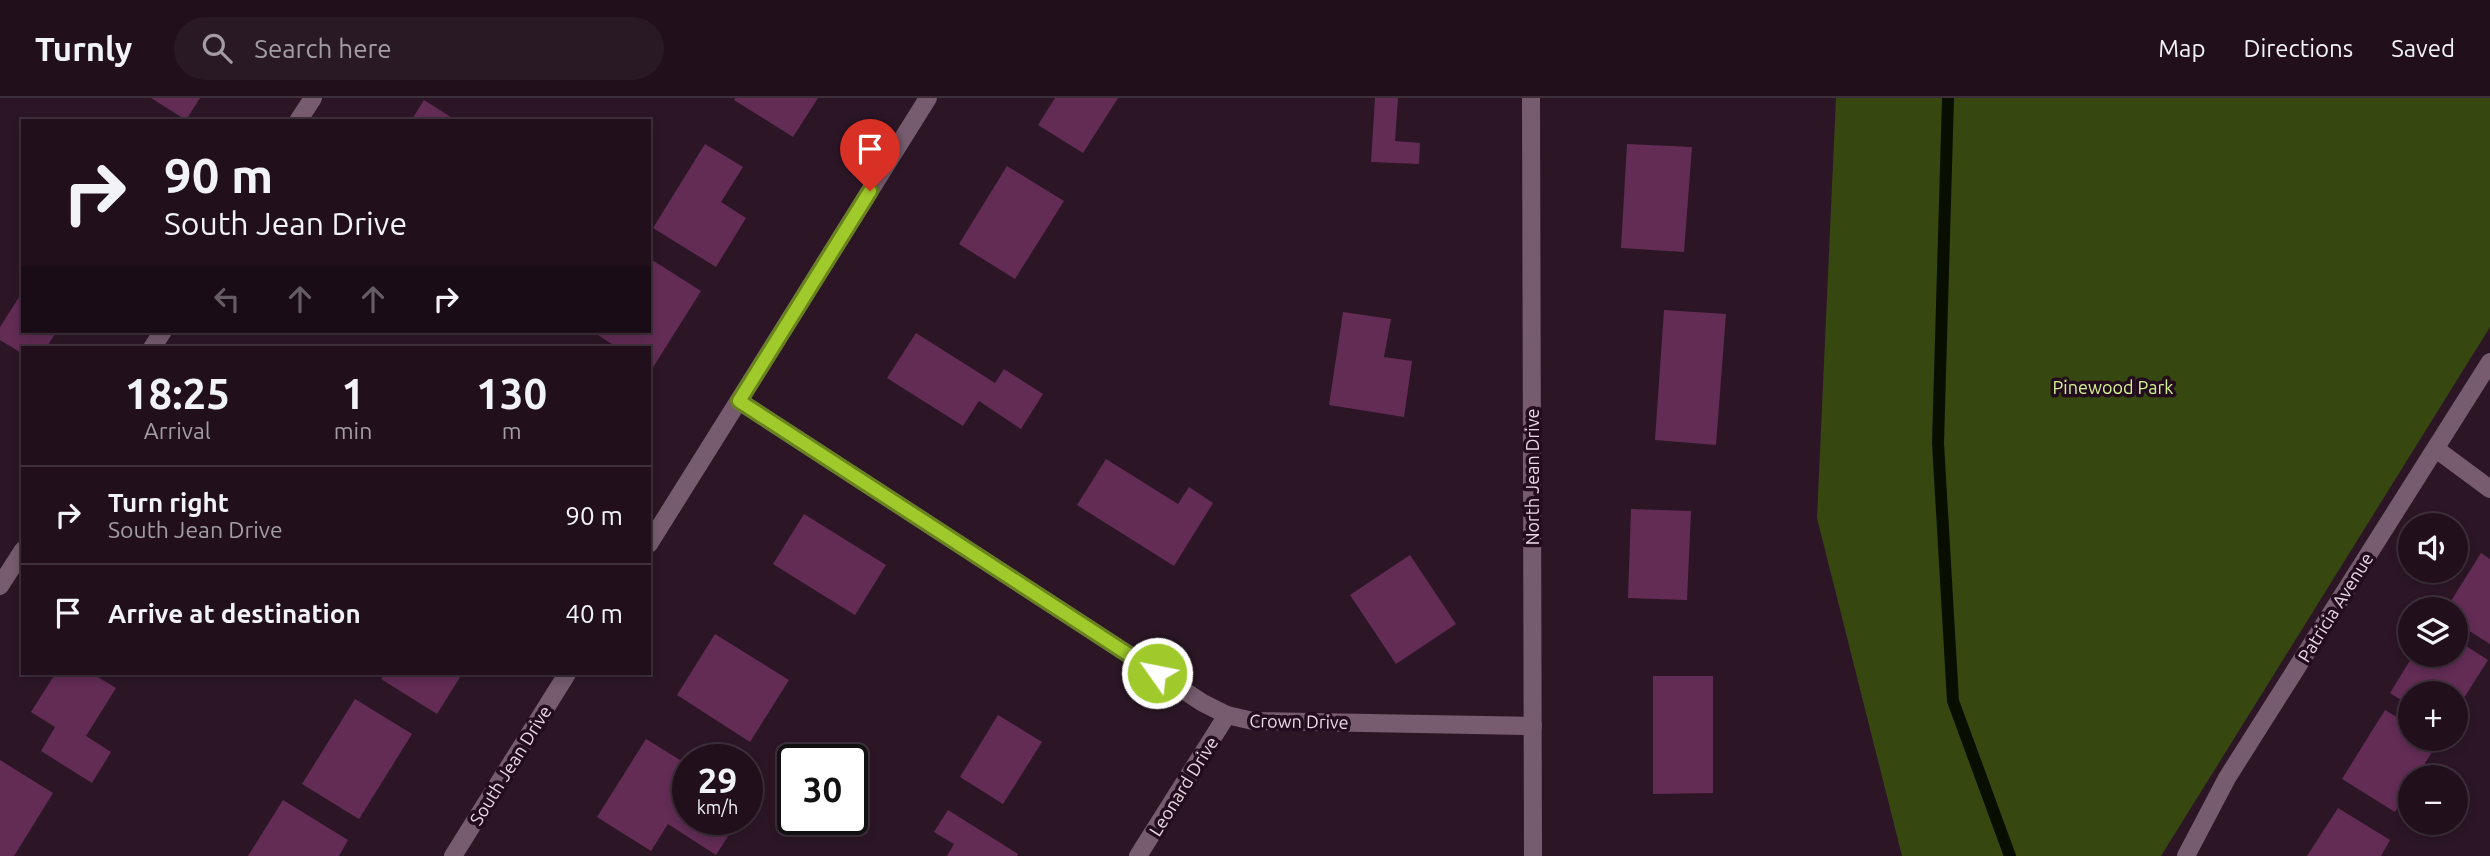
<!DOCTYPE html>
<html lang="en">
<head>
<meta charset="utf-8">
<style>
	:root { --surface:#21101c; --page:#291925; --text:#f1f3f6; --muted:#a29da3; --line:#3e303b }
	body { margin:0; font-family:Ubuntu,sans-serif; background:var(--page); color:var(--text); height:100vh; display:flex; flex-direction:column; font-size:26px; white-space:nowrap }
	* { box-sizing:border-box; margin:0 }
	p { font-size:23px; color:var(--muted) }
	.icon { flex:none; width:38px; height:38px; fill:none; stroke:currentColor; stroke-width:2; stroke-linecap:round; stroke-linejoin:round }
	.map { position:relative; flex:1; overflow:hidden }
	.details { position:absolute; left:21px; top:248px; width:630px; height:329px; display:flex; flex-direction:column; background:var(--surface); border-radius:0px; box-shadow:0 4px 10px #0003,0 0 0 2px var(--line) }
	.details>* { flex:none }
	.banner { position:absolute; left:21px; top:21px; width:630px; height:214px; border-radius:0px; box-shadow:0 4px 10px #0003,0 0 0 2px var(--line); background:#21101c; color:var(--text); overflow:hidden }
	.fabs { position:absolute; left:2398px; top:415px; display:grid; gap:14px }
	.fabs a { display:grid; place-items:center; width:70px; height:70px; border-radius:50%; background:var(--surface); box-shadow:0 4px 10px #0003,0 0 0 2px var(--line); font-size:35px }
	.speed { position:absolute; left:672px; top:646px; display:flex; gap:14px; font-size:35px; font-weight:700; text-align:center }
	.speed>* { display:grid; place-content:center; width:91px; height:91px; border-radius:50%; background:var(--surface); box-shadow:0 4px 10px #0003,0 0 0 2px var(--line); line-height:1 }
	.speed small { font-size:18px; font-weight:400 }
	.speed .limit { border:4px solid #111; border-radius:10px; background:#fff; color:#111 }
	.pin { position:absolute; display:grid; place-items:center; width:60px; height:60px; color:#fff; margin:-72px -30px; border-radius:50% 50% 50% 0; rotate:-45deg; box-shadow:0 0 7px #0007 }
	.pin .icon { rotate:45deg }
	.me { position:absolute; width:77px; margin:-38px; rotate:303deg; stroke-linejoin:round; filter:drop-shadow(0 0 5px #0008) }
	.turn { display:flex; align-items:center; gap:24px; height:147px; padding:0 28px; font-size:32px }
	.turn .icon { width:91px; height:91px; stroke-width:2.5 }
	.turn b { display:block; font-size:49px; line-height:60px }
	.lanes { display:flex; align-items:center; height:66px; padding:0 28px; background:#0003; justify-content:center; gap:35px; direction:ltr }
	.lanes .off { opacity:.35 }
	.eta { display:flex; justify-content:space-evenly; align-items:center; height:119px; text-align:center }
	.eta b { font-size:42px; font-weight:700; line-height:49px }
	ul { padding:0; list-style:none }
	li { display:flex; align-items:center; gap:21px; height:98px; padding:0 28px; border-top:2px solid var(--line) }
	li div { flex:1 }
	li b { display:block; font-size:26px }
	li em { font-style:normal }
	header { display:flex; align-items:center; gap:42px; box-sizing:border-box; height:98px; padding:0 35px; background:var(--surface); border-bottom:2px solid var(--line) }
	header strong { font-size:33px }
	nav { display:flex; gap:38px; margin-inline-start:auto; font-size:24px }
	.search { width:490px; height:63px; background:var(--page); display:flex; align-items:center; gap:18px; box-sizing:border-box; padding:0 24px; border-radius:38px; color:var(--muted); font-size:26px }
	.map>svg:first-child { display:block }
</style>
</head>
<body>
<header>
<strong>Turnly</strong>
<div class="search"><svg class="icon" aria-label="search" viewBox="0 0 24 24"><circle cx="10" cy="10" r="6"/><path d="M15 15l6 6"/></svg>Search here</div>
<nav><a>Map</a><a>Directions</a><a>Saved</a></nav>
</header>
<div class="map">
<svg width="2490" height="758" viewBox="0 0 2490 758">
	<rect width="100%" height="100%" fill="#2c1626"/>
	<path fill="#374710" d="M1836,0H2490V229L2161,758H1902L1817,420Z"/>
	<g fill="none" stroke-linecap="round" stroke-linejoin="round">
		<path stroke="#090f00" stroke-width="12" d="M1948,0L1938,345L1953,603L2010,758"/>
	</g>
	<g fill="#622c55">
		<path d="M151,0H200L186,22Z"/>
		<path d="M735,0H818L793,39L734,2Z"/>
		<path d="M1055,0H1118L1083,55L1038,27Z"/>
		<path d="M1375,0H1398L1395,43L1420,45L1419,66L1371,64Z"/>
		<path d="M424,2L457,23H411Z"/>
		<path d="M705,46L743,69L721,104L746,120L716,169L653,130Z"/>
		<path d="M1627,46L1692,49L1684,154L1621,150Z"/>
		<path d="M1007,68L1064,103L1015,181L959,146Z"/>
		<path d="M649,160L701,193L652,271L649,270V250H618L598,237L600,233H649Z"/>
		<path d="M23,193V233H57L46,250H23V256L0,242V229Z"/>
		<path d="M1664,212L1726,216L1716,347L1655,342Z"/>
		<path d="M1343,214L1391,221L1384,259L1412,263L1404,319L1329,307Z"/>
		<path d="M916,235L995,285L1004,271L1043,296L1021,331L979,303L963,328L887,280Z"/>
		<path d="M1106,361L1178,406L1189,389L1213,405L1174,468L1077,407Z"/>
		<path d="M1631,411L1691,413L1687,502L1628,500Z"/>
		<path d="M804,416L886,467L855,517L773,466Z"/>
		<path d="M2481,455L2490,461V546L2455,524V511H2446Z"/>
		<path d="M1410,457L1456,526L1396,566L1350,497Z"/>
		<path d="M715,536L789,582L750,644L677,597Z"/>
		<path d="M2455,541L2488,562L2455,614V595H2410V608L2390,595L2414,556H2455Z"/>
		<path d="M55,576H93L116,590L86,638L111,654L92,685L41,653L55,629L31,614Z"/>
		<path d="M385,576H462L437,616L381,581Z"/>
		<path d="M1653,578H1713V695L1653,696Z"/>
		<path d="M355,601L412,636L359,721L302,686Z"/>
		<path d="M2385,612L2410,627V640H2431L2438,645L2416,679H2410V690L2395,714L2342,681Z"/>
		<path d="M998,617L1042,644L1003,706L960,679Z"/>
		<path d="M646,641L688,667V721H739L716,757L668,726L651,753L597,719Z"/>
		<path d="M0,662L53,695L14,758H0Z"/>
		<path d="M283,702L348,742L339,758H248Z"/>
		<path d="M2338,710L2390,742L2381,758H2307Z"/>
		<path d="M948,712L1018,756L1017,758H947L954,746L934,734Z"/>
	</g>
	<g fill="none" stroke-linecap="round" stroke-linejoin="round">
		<g stroke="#765c6e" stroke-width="18">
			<path d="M1531,0L1533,758"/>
			<path d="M298,23L313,0"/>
			<path d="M152,250L163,233"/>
			<path d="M739,303L1203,605L1227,617L1253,623L1533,628"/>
			<path d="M2436,351L2490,391"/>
			<path d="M649,446L928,0"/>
			<path d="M0,488L23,452"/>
			<path d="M453,758L567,576"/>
			<path d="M1138,758L1227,617"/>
			<path d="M2186,758L2227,680L2490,264"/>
		</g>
	</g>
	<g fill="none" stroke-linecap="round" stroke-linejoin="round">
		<defs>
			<path id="route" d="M870,93L739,303L1157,575"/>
		</defs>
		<use href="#route" stroke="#68831d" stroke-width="18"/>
		<use href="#route" stroke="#a0ca2c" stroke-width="12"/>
	</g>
	<g text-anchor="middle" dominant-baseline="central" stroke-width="7" stroke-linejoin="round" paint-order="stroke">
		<g font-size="18" fill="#d3f393" stroke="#220c1d">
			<text x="2113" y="289">Pinewood Park</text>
		</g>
		<g font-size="18" fill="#e9d8e3" stroke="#220c1d">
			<text transform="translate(1532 379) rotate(-90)">North Jean Drive</text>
			<text transform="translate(2335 509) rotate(-58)">Patricia Avenue</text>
			<text transform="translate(1299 623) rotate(1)">Crown Drive</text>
			<text transform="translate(510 667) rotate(-58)">South Jean Drive</text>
			<text transform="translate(1183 688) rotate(-58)">Leonard Drive</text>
		</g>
	</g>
</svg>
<div class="fabs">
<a><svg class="icon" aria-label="sound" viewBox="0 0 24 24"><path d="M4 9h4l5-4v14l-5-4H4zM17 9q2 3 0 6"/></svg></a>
<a><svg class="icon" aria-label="layers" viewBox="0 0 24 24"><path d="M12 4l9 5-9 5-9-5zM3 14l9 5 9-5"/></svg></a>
<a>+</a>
<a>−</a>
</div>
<div class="speed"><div>29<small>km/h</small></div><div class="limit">30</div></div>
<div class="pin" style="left:870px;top:93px;background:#d93025"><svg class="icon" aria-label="arrive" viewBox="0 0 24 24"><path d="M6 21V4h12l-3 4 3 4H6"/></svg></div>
<svg class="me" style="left:1157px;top:575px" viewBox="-20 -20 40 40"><circle r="17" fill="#a0ca2c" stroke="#fff" stroke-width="3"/><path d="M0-11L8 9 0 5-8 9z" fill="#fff"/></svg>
<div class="banner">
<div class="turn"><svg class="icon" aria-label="right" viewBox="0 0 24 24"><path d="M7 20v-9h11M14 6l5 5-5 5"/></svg><div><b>90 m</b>South Jean Drive</div></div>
<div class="lanes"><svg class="icon off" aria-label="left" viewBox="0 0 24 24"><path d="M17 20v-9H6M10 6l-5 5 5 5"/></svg><svg class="icon off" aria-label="ahead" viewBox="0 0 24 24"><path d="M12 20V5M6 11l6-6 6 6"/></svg><svg class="icon off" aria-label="ahead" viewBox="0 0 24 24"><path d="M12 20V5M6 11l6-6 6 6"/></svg><svg class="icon" aria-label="right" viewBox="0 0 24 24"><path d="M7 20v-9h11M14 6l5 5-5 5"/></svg></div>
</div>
<section class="details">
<div class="eta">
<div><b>18:25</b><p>Arrival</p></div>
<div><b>1</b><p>min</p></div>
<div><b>130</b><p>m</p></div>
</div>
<ul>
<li><svg class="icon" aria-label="right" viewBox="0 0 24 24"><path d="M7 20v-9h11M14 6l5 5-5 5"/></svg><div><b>Turn right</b><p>South Jean Drive</p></div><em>90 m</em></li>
<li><svg class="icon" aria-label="arrive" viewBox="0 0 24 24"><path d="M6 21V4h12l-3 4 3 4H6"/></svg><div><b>Arrive at destination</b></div><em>40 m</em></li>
</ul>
</section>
</div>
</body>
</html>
